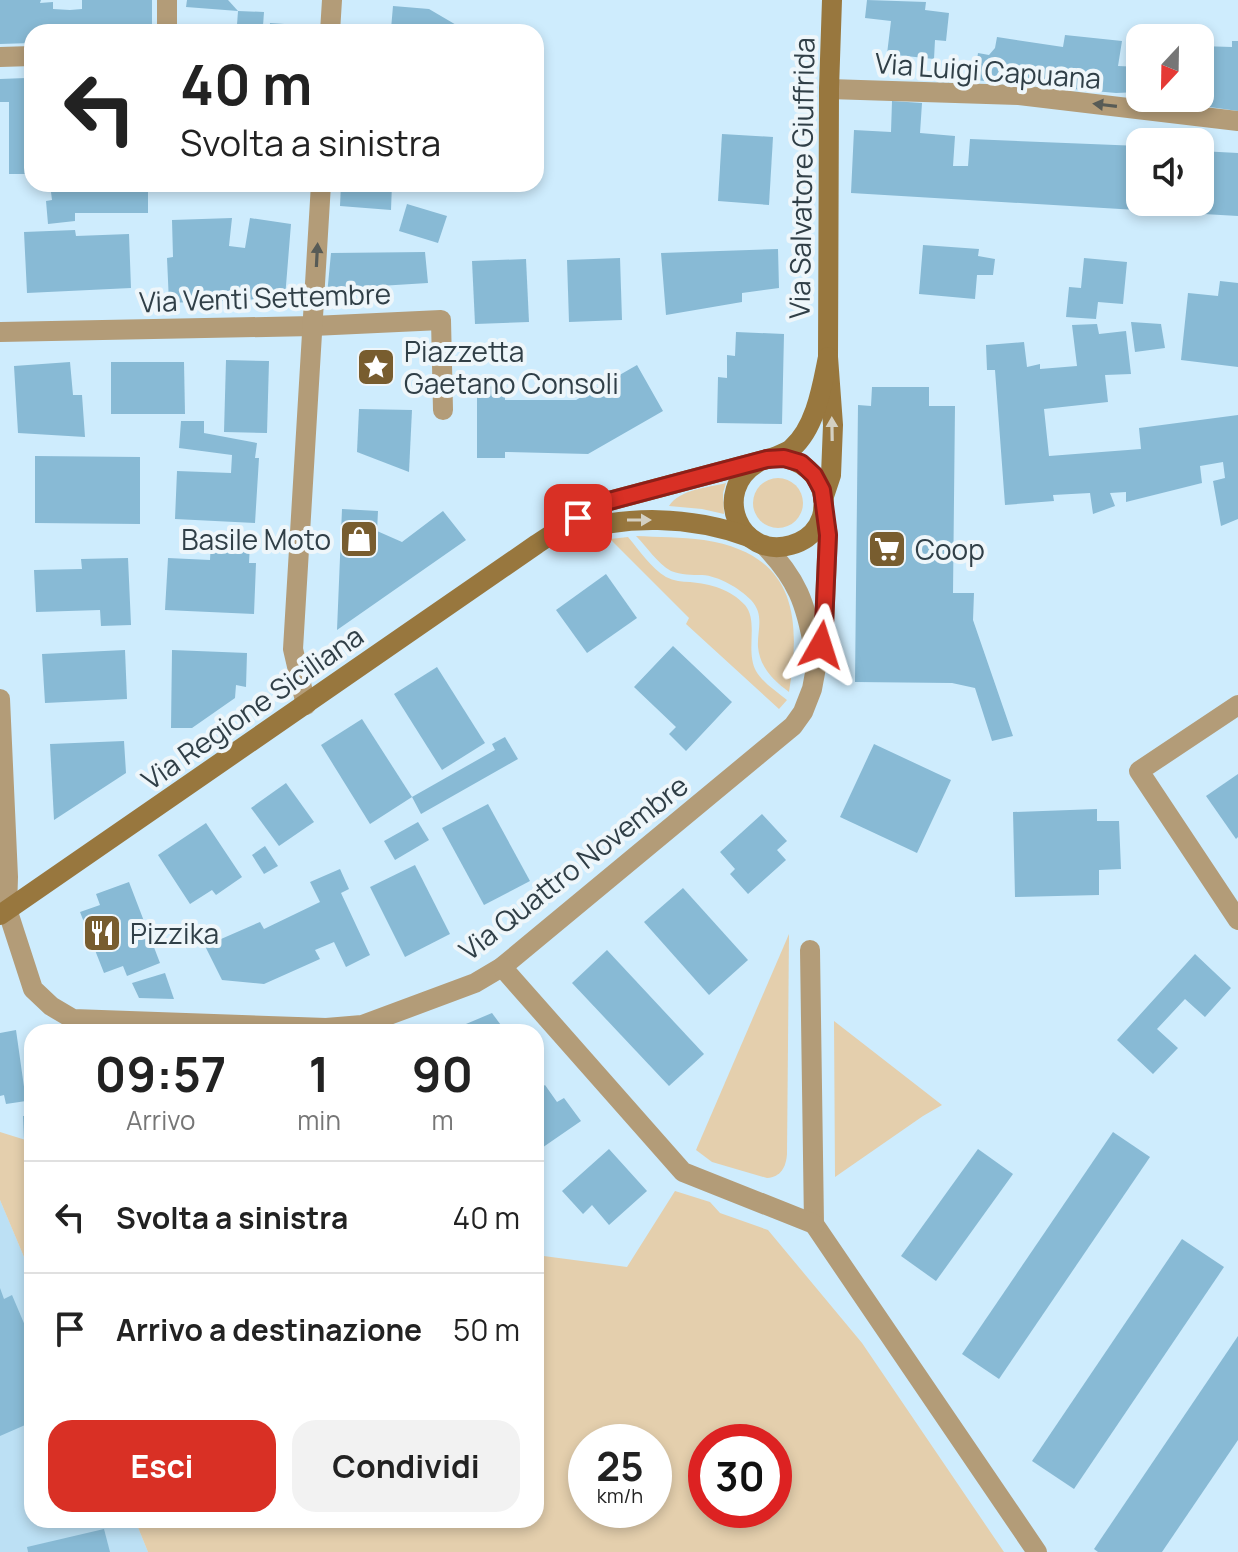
<!DOCTYPE html>
<html lang="it">
<head>
<meta charset="utf-8">
<style>
	:root { --surface:#fff; --page:#f2f2f2; --text:#222; --muted:#767676; --line:#e0e0e0; --accent:#d93025 }
	body { margin:0; font-family:Manrope,sans-serif; background:var(--page); color:var(--text); height:100vh; display:flex; flex-direction:column; font-size:30px; white-space:nowrap }
	* { box-sizing:border-box; margin:0 }
	p { font-size:26px; color:var(--muted) }
	.icon { flex:none; width:44px; height:44px; fill:none; stroke:currentColor; stroke-width:2; stroke-linecap:round; stroke-linejoin:round }
	.map { position:relative; flex:1; overflow:hidden }
	.side { position:absolute; left:24px; top:1024px; width:520px; height:504px; display:flex; flex-direction:column; background:var(--surface); border-radius:24px; box-shadow:0 4px 12px #0003 }
	.side>* { flex:none }
	.banner { position:absolute; left:24px; top:24px; width:520px; height:168px; border-radius:24px; box-shadow:0 4px 12px #0003; background:#fff; color:var(--text); overflow:hidden }
	.needle { width:52px; rotate:202deg }
	.controls { position:absolute; left:1126px; top:24px; display:grid; gap:16px }
	.controls a { display:grid; place-items:center; width:88px; height:88px; border-radius:16px; background:var(--surface); box-shadow:0 4px 12px #0003; font-size:40px }
	.speed { position:absolute; left:568px; top:1424px; display:flex; gap:16px; font-size:40px; font-weight:700; text-align:center }
	.speed>* { display:grid; place-content:center; width:104px; height:104px; border-radius:50%; background:var(--surface); box-shadow:0 4px 12px #0003; line-height:1 }
	.speed small { font-size:20px; font-weight:400 }
	.speed .limit { border:12px solid #d22; background:#fff; color:#111 }
	.pin { position:absolute; display:grid; place-items:center; width:68px; height:68px; color:#fff; margin:-34px; border-radius:16px; box-shadow:0 4px 12px #0006 }
	.me { position:absolute; width:88px; margin:-44px; rotate:6deg; stroke-linejoin:round; filter:drop-shadow(0 0 6px #0008) }
	.turn { display:flex; align-items:center; gap:28px; height:168px; padding:0 24px; font-size:36px }
	.turn .icon { width:104px; height:104px; stroke-width:2.5 }
	.turn b { display:block; font-size:56px; line-height:68px }
	.eta { display:flex; justify-content:space-evenly; align-items:center; height:136px; text-align:center }
	.eta b { font-size:48px; font-weight:700; line-height:56px }
	.cta { display:flex; gap:16px; margin-top:auto; padding:16px 24px }
	.cta a { flex:1; height:92px; border-radius:24px; background:var(--accent); color:#fff; font-size:32px; font-weight:700; line-height:92px; text-align:center }
	.cta a+a { background:var(--page); color:var(--text) }
	ul { padding:0; list-style:none }
	li { display:flex; align-items:center; gap:24px; height:112px; padding:0 24px; border-top:2px solid var(--line) }
	li div { flex:1 }
	li b { display:block; font-size:30px }
	li em { font-style:normal }
	.map>svg:first-child { display:block }
</style>
</head>
<body>
<div class="map">
<svg width="1238" height="1552" viewBox="0 0 1238 1552">
	<rect width="100%" height="100%" fill="#ceecfd"/>
	<path fill="#bce0f4" d="M0,1200L32,1276V1520H135L148,1552H0Z"/>
	<g fill="#e4cfad" fill-rule="evenodd">
		<circle cx="778" cy="503" r="25"/>
		<path d="M726,483L723,493L724,514L702,509L669,506C680,489 707,488 726,483Z"/>
		<path d="M636,536C658,537 681,537 704,540C794,554 802,614 789,692C774,681 760,668 758,647C757,630 765,615 751,600C739,588 719,576 702,575C692,575 681,575 671,571C657,563 647,547 636,536Z"/>
		<path d="M628,537C639,550 651,568 666,577C674,581 682,582 690,582C711,584 730,589 745,605C759,622 745,650 756,671C763,683 776,691 787,700L779,709L686,624L689,618L610,539Z"/>
		<path d="M789,934L787,1154C786,1167 781,1177 767,1178L712,1162L696,1150Z"/>
		<path d="M834,1021L942,1105L923,1116L835,1177Z"/>
		<path d="M0,1132L32,1142V1276L0,1200Z"/>
		<path d="M675,1191L710,1202L720,1213L768,1230L862,1343L1004,1552H148L135,1520H536V1255L627,1267ZM586,1442H654V1510H586ZM706,1442H774V1510H706Z"/>
	</g>
	<g fill="#88bad5">
		<path d="M0,0H41L40,3L53,2V9L70,10L82,9V0H152V32H32V43L0,44Z"/>
		<path d="M187,0H228L238,11L186,7Z"/>
		<path d="M867,0L926,2L925,10L949,13L946,41L935,40L934,59L887,54L891,21L865,18Z"/>
		<path d="M393,6L429,9L458,26L455,32H347L348,24L391,29Z"/>
		<path d="M238,11L264,12L263,26L237,25Z"/>
		<path d="M270,23L313,26L312,32H269Z"/>
		<path d="M1065,35L1122,41L1118,66L1140,67V92L1116,93L974,80L978,53L989,55L995,48L997,37L1063,47Z"/>
		<path d="M1232,41H1238V111L1174,102V98H1200V46L1232,47Z"/>
		<path d="M26,78L28,96L32,95V174H9V102H0V79Z"/>
		<path d="M892,101L922,103L920,133L955,136L953,166H968L970,139L1140,146V198H1138L1137,210L851,193L854,130L891,132Z"/>
		<path d="M722,134L773,137L769,205L718,201Z"/>
		<path d="M1200,151L1238,153V216L1152,211L1153,202H1200Z"/>
		<path d="M50,184H148V213H75V221L48,224L46,201L52,200Z"/>
		<path d="M229,184H286V190L229,186Z"/>
		<path d="M341,184H392L391,210L340,206Z"/>
		<path d="M407,204L447,216L438,243L399,231Z"/>
		<path d="M232,218L229,246L245,248L250,218L291,224L285,298L169,303L167,258L173,257L172,220Z"/>
		<path d="M75,230L76,236L129,234L131,288L27,293L24,232Z"/>
		<path d="M923,245L979,249L978,256L995,259L993,275H977L975,299L919,294Z"/>
		<path d="M778,249L779,288L742,293V302L666,315L661,253Z"/>
		<path d="M425,252L428,283L347,288V294L327,295L331,253Z"/>
		<path d="M620,258L622,320L569,322L567,260Z"/>
		<path d="M1084,258L1127,262L1123,304L1098,302L1096,319L1066,317L1069,287L1081,288Z"/>
		<path d="M526,259L529,322L475,324L472,261Z"/>
		<path d="M1220,281L1238,283V367L1181,360L1188,293L1218,296Z"/>
		<path d="M1131,322L1161,324L1165,348L1135,352Z"/>
		<path d="M1097,324L1099,334L1126,331L1131,374L1105,375L1108,402L1044,409L1049,456L1141,449L1139,428L1238,415V519L1221,526L1213,481L1225,478L1223,462L1200,466L1202,483L1126,502V492L1110,493L1115,506L1093,514L1090,493L1053,495L1054,501L1005,505L995,370H987L986,345L1024,342L1027,367L1040,364V369L1077,366L1072,325Z"/>
		<path d="M736,332L784,334L782,424L717,423L718,377L727,378V355L735,356Z"/>
		<path d="M226,360L269,361L267,433L224,432Z"/>
		<path d="M70,362L73,395H82L85,437L18,433L14,366Z"/>
		<path d="M111,362H184L185,414H111Z"/>
		<path d="M637,365L663,411L588,454L505,452V458H477V386L505,387V400H576Z"/>
		<path d="M872,387H929V406H955L953,593H974L973,620L1013,736L992,741L975,688L952,683L855,682L858,405L871,406Z"/>
		<path d="M359,409L412,410L409,472L357,452Z"/>
		<path d="M181,421H204V433L257,443L255,458H259L255,523L175,519L177,471L231,473L232,455L179,448Z"/>
		<path d="M35,456L140,457V524L35,523Z"/>
		<path d="M342,509L378,511L377,531L402,542L443,511L466,540L337,630Z"/>
		<path d="M211,541L250,543L249,563H256L254,614L165,610L168,558L210,560Z"/>
		<path d="M128,558L131,625L101,626L100,610L36,612L34,570L82,569L81,559Z"/>
		<path d="M606,574L637,618L587,653L556,610Z"/>
		<path d="M673,646L732,702L686,751L669,734L676,727L634,687Z"/>
		<path d="M125,650L127,699L45,703L42,654Z"/>
		<path d="M172,650L247,653L246,687L236,685L235,698L192,728H171Z"/>
		<path d="M437,667L485,743L442,770L394,694Z"/>
		<path d="M362,719L412,797L370,824L321,745Z"/>
		<path d="M505,737L518,759L421,814L412,797L495,750L492,744Z"/>
		<path d="M124,741L126,773L54,820L50,744Z"/>
		<path d="M874,744L951,780L917,853L840,817Z"/>
		<path d="M1238,774V837L1236,839L1206,796Z"/>
		<path d="M286,783L314,822L279,846L251,808Z"/>
		<path d="M488,804L530,881L484,905L442,828Z"/>
		<path d="M1097,809V821H1119L1121,869L1099,870V895L1015,897L1013,812Z"/>
		<path d="M762,814L787,841L777,850L786,860L748,894L730,874L735,869L720,852Z"/>
		<path d="M418,822L429,840L395,860L384,841Z"/>
		<path d="M206,823L242,877L216,895L212,890L190,904L158,855Z"/>
		<path d="M265,846L278,866L264,874L252,855Z"/>
		<path d="M415,865L450,934L405,957L370,887Z"/>
		<path d="M340,869L349,889L341,893L370,955L346,967L334,942L315,950L320,959L264,984L222,980L205,946L260,922L264,929L320,902L310,882Z"/>
		<path d="M129,882L160,963L127,976L123,966L104,973L80,912L100,905L96,894Z"/>
		<path d="M683,888L748,960L709,995L644,922Z"/>
		<path d="M607,950L704,1054L669,1086L572,983Z"/>
		<path d="M1195,954L1231,988L1205,1017L1185,999L1157,1029L1178,1048L1153,1074L1117,1040Z"/>
		<path d="M165,973L174,999L139,998L132,983Z"/>
		<path d="M492,1013L506,1032H447Z"/>
		<path d="M16,1030L26,1101L6,1104L4,1095L0,1096V1033Z"/>
		<path d="M545,1085L557,1102L564,1098L581,1121L536,1152V1091Z"/>
		<path d="M23,1116H32V1142L24,1140Z"/>
		<path d="M1113,1132L1150,1157L999,1379L962,1354Z"/>
		<path d="M609,1149L647,1191L609,1225L592,1205L583,1214L562,1191Z"/>
		<path d="M978,1149L1013,1174L936,1281L901,1256Z"/>
		<path d="M1182,1239L1224,1267L1074,1489L1032,1461Z"/>
		<path d="M0,1288L4,1299L12,1295L32,1342V1422L0,1436Z"/>
		<path d="M1238,1336V1440L1162,1552H1098L1094,1549Z"/>
		<path d="M104,1529L110,1552H28L27,1547Z"/>
	</g>
	<g fill="none" stroke-linecap="round" stroke-linejoin="round">
		<g stroke="#b39c78" stroke-width="20">
			<path d="M167,0V32"/>
			<path d="M330,32L332,0"/>
			<path d="M0,57L32,56"/>
			<path d="M829,89L1019,95L1238,121"/>
			<path d="M0,332L313,326L441,320L443,410"/>
			<path d="M764,545C797,579 806,603 814,650"/>
			<path d="M0,699L8,877L7,909L33,989L51,1006L73,1019L326,1028L362,1025L475,983L502,967L793,726L803,712L812,689L824,625L828,535L823,508"/>
			<path d="M306,705L293,649L321,184"/>
			<path d="M1238,705L1139,771L1238,920"/>
			<path d="M810,950L814,1224L1037,1552"/>
			<path d="M502,967L683,1172L814,1224"/>
		</g>
		<g stroke="#98773e" stroke-width="20">
			<path d="M757,463C711,491 739,560 791,545C842,531 831,459 775,457"/>
			<path d="M823,499L831,475L833,425L828,357L829,89L832,0"/>
			<path d="M567,534C626,514 690,516 749,537"/>
			<path d="M0,915L537,544L598,504L775,457C780,454 788,452 792,448C816,427 822,386 828,357"/>
		</g>
	</g>
	<defs><path id="oneway-solid" d="M-6-.8H1V-3.2L6.5 0L1 3.2V.8H-6Z" transform="scale(2)"/></defs>
	<g fill="#575b56">
		<use href="#oneway-solid" transform="translate(1105 105) rotate(-173)"/>
		<use href="#oneway-solid" transform="translate(317 255) rotate(-87)"/>
	</g>
	<g fill="#d4d0c2">
		<use href="#oneway-solid" transform="translate(832 429) rotate(-91)"/>
		<use href="#oneway-solid" transform="translate(639 520)"/>
	</g>
	<g fill="none" stroke-linecap="round" stroke-linejoin="round">
		<defs>
			<path id="route" d="M578,518L598,504L767,459L784,458L801,463L814,475L822,490L828,535L824,625L821,645"/>
		</defs>
		<use href="#route" stroke="#8d1f18" stroke-width="20"/>
		<use href="#route" stroke="#d93025" stroke-width="14"/>
	</g>
	<defs>
		<symbol id="sight-square" viewBox="-11 -11 22 22"><rect x="-9" y="-9" width="18" height="18" rx="4" fill="#785d2f" stroke="#eef6fa"/><path d="M0-6L1.8-2.2L6-1.7L2.9 1.2L3.7 5.4L0 3.3L-3.7 5.4L-2.9 1.2L-6-1.7L-1.8-2.2Z" fill="#fff"/></symbol>
		<symbol id="shop-square" viewBox="-11 -11 22 22"><rect x="-9" y="-9" width="18" height="18" rx="4" fill="#785d2f" stroke="#eef6fa"/><path d="M-5-2.5h2.3a2.7 3.5 0 0 1 5.4 0H5L5.5 6h-11ZM-1.5-2.5h3a1.5 2.3 0 0 0-3 0Z" fill="#fff"/></symbol>
		<symbol id="supermarket-square" viewBox="-11 -11 22 22"><rect x="-9" y="-9" width="18" height="18" rx="4" fill="#785d2f" stroke="#eef6fa"/><path d="M-6-5.5h2.5l.6 2H6L4.5 2H-2.5L-4.4-4H-6ZM-1.5 3.2a1.3 1.3 0 1 0 .1 0ZM3 3.2a1.3 1.3 0 1 0 .1 0Z" fill="#fff"/></symbol>
		<symbol id="restaurant-square" viewBox="-11 -11 22 22"><rect x="-9" y="-9" width="18" height="18" rx="4" fill="#785d2f" stroke="#eef6fa"/><path d="M-5-6h1v4h1v-4h1v4h1v-4h1v5L-1.5 .5V6h-2V.5L-5-1ZM5-6V6H3V1.5H1.5Q1.5-4 5-6Z" fill="#fff"/></symbol>
	</defs>
	<g fill-rule="evenodd">
		<use href="#sight-square" x="354" y="345" width="44" height="44"/>
		<use href="#shop-square" x="337" y="517" width="44" height="44"/>
		<use href="#supermarket-square" x="865" y="527" width="44" height="44"/>
		<use href="#restaurant-square" x="80" y="911" width="44" height="44"/>
	</g>
	<g text-anchor="middle" dominant-baseline="central" stroke-width="8" stroke-linejoin="round" paint-order="stroke">
		<g font-size="28" fill="#303f47" stroke="#eef6fa">
			<text transform="translate(988 70) rotate(4)">Via Luigi Capuana</text>
			<text transform="translate(801 178) rotate(-89)">Via Salvatore Giuffrida</text>
			<text transform="translate(265 297) rotate(-2)">Via Venti Settembre</text>
			<text transform="translate(252 707) rotate(-35)">Via Regione Siciliana</text>
			<text transform="translate(573 867) rotate(-38)">Via Quattro Novembre</text>
		</g>
		<g font-size="28" fill="#303f47" stroke="#eef6fa" text-anchor="start">
			<text x="404" y="351">Piazzetta<tspan x="404" dy="32">Gaetano Consoli</tspan></text>
			<text x="331" y="539" text-anchor="end">Basile Moto</text>
			<text x="915" y="549">Coop</text>
			<text x="130" y="933">Pizzika</text>
		</g>
	</g>
</svg>
<div class="controls">
<a><svg class="needle" viewBox="-14 -14 28 28"><path d="M0-13l5 13h-10z" fill="#e53935"/><path d="M0 13l5-13h-10z" fill="#767676"/></svg></a>
<a><svg class="icon" aria-label="sound" viewBox="0 0 24 24"><path d="M4 9h4l5-4v14l-5-4H4zM17 9q2 3 0 6"/></svg></a>
</div>
<div class="speed"><div>25<small>km/h</small></div><div class="limit">30</div></div>
<div class="pin" style="left:578px;top:518px;background:#d93025"><svg class="icon" aria-label="arrive" viewBox="0 0 24 24"><path d="M6 21V4h12l-3 4 3 4H6"/></svg></div>
<svg class="me" style="left:821px;top:645px" viewBox="-20 -20 40 40"><path d="M0-17L14 15 0 8-14 15z" fill="#d93025" stroke="#fff" stroke-width="4"/></svg>
<div class="banner">
<div class="turn"><svg class="icon" aria-label="left" viewBox="0 0 24 24"><path d="M17 20v-9H6M10 6l-5 5 5 5"/></svg><div><b>40 m</b>Svolta a sinistra</div></div>
</div>
<section class="side">
<div class="eta">
<div><b>09:57</b><p>Arrivo</p></div>
<div><b>1</b><p>min</p></div>
<div><b>90</b><p>m</p></div>
</div>
<ul>
<li><svg class="icon" aria-label="left" viewBox="0 0 24 24"><path d="M17 20v-9H6M10 6l-5 5 5 5"/></svg><div><b>Svolta a sinistra</b></div><em>40 m</em></li>
<li><svg class="icon" aria-label="arrive" viewBox="0 0 24 24"><path d="M6 21V4h12l-3 4 3 4H6"/></svg><div><b>Arrivo a destinazione</b></div><em>50 m</em></li>
</ul>
<div class="cta"><a>Esci</a><a>Condividi</a></div>
</section>
</div>
</body>
</html>
